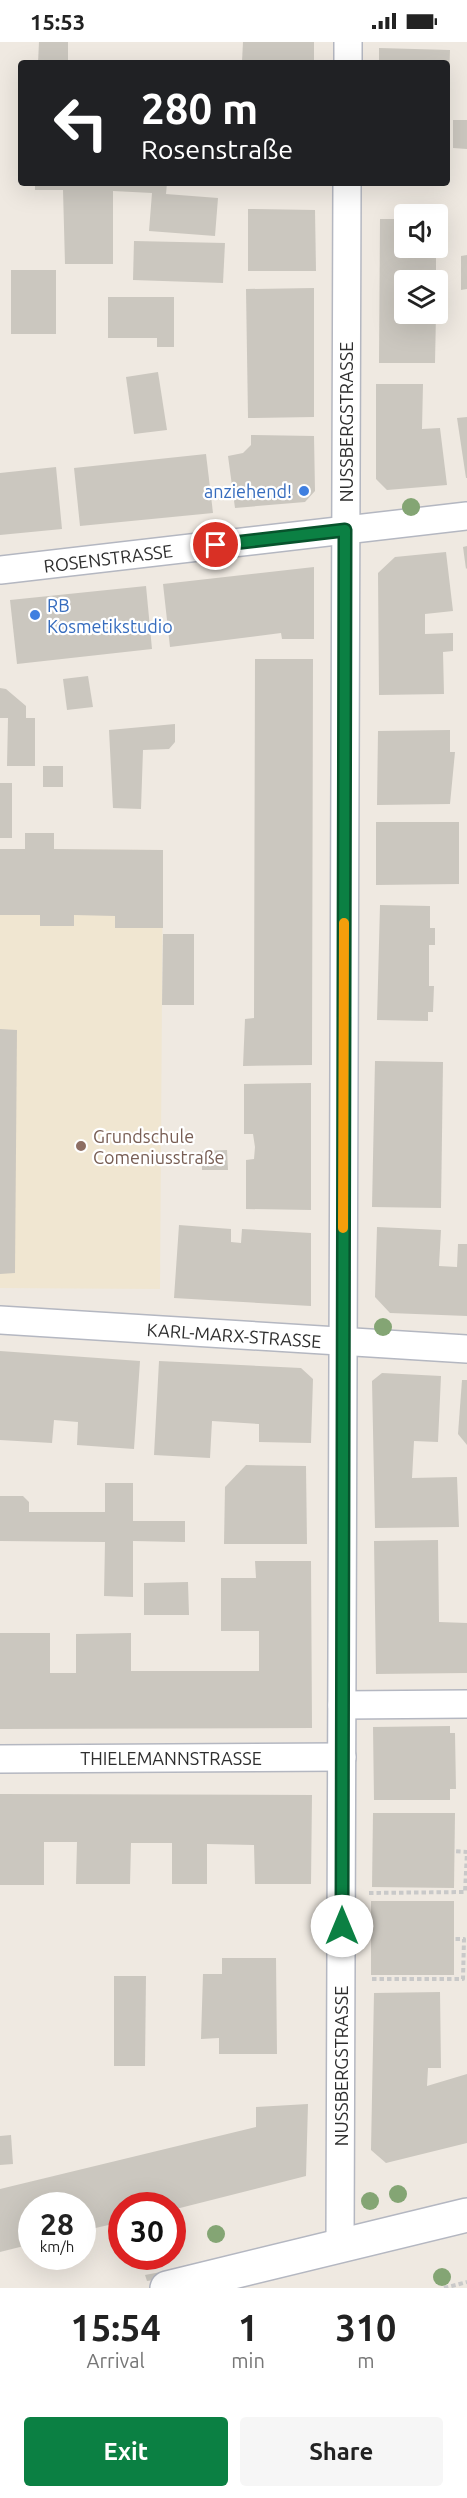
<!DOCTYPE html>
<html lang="en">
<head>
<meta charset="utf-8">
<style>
	:root { --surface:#fff; --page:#f6f6f6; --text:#222; --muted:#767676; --accent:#0b8043 }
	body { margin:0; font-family:Ubuntu,sans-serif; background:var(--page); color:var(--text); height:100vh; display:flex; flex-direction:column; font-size:22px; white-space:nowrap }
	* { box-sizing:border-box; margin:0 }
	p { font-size:20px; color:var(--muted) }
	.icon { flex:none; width:33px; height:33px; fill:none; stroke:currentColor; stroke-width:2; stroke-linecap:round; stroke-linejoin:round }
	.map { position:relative; height:2246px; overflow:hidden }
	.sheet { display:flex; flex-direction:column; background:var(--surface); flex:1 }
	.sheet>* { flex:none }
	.guide { position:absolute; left:18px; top:18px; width:432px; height:126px; border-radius:6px; box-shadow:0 6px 24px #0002; background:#202124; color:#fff; overflow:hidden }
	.buttons { position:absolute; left:394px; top:162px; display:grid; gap:12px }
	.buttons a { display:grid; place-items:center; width:54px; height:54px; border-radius:6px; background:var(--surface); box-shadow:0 6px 24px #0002; font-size:30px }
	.speed { position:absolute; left:18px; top:2150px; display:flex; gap:12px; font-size:30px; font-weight:700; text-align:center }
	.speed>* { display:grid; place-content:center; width:78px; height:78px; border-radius:50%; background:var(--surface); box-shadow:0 6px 24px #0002; line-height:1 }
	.speed small { font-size:15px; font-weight:400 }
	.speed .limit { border:9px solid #d22; background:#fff; color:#111 }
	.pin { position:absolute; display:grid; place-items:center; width:51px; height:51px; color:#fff; margin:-26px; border:3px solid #fff; border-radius:50%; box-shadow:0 2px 6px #0007 }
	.me { position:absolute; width:66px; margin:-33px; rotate:0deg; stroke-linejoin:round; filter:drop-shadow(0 0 4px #0008) }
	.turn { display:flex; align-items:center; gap:21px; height:126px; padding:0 24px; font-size:27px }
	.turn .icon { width:78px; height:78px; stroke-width:2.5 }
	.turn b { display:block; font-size:42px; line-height:51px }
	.eta { display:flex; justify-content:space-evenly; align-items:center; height:102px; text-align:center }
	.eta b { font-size:36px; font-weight:700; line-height:42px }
	.button { display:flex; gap:12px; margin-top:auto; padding:12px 24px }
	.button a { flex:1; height:69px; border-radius:6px; background:var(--accent); color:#fff; font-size:24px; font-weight:700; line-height:69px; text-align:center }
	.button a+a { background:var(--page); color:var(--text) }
	.status { display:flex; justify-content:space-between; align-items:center; height:42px; padding:0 30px; background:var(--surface); direction:ltr }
	.status svg { height:16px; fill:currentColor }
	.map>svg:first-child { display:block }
</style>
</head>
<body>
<div class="status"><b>15:53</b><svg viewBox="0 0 49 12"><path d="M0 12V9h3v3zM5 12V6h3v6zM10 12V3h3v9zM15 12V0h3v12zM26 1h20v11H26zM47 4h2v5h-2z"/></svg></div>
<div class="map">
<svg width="467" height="2246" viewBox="0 0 467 2246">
	<rect width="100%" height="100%" fill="#efe9e1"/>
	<path fill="#f0e6d1" d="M0,807L163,808L160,1247L0,1246Z"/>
	<g fill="#cbc7bf">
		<path d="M39,0H68V21H38Z"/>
		<path d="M243,0H314V21L242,20Z"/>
		<path d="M379,6L450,8L449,41L447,21H379Z"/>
		<path d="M453,78H467V107L453,106Z"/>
		<path d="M35,141H167L166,152L218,156L215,194L149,189L152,151L113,149V222H65L63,148H35Z"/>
		<rect x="376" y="141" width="54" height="3"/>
		<path d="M248,167L315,168L316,229H248Z"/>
		<path d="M380,177H405V206H436V238H405V272H436L435,321H379Z"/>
		<path d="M134,199L225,201L223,241L133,238Z"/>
		<path d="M467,213V247L461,248V214Z"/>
		<rect x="11" y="228" width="45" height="64"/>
		<path d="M314,246V375L248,376L246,247Z"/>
		<path d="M108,255H174V305H157V296H108Z"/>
		<path d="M158,330L167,388L134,392L126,335Z"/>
		<path d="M376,342H423L422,387L440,386L447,443L387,448L376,437Z"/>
		<path d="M467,375V436H466L457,376Z"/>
		<path d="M251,393L314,394L315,449L305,460L235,466L228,414L243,411L251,403Z"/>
		<path d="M206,412L213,471L80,484L74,426Z"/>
		<path d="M56,425L62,487L0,493V431Z"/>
		<path d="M467,504V526L466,527L463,505Z"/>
		<path d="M446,510L453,569L425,572V592L453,591V609L443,610L444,652L379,653L378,531L395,515Z"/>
		<path d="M314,525V597H282L281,591L170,605L163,542Z"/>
		<path d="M146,544L152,607L17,622L10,558Z"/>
		<path d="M255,617H313L312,1023L243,1024L245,977L254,976Z"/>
		<path d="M88,634L93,665L67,668L63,637Z"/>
		<path d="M0,646L6,647L26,664V676H35V724H7L8,676H0Z"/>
		<path d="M175,682V700L169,707L143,708L141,767L113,766L109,688Z"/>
		<path d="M450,688V710H455L450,762L377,763L378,689Z"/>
		<rect x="43" y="724" width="20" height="21"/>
		<rect x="0" y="741" width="12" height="55"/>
		<path d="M376,780H459V842L376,843Z"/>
		<path d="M25,791H54V807L163,808V886H115V874L74,873V884H40V873H0V807H25Z"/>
		<path d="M380,863L430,864V886H435V903H429V944H434L433,970H428V979L377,978Z"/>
		<path d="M163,892H194V963H162Z"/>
		<path d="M0,987L17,988L15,1231L0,1232Z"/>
		<path d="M375,1019L443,1020L441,1166L372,1165Z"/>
		<path d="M311,1041V1168L246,1167V1118L254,1117L255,1105L253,1092H244V1042Z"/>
		<path d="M227,1108L228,1128H202V1109Z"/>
		<path d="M179,1183L231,1187V1200L241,1201L242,1187L311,1191V1264L174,1256Z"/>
		<path d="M377,1185L441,1188L439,1224L457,1225L458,1202H467V1274L390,1271L375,1255Z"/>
		<path d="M0,1309L140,1319L134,1407L77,1403L78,1380L54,1378L52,1401L0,1398Z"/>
		<path d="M159,1319L301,1326L313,1337L311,1401L259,1400V1382L212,1379L210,1416L154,1413Z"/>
		<path d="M382,1331L441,1334L438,1400L414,1399L412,1436L457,1435L459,1485L375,1486L372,1339Z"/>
		<path d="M462,1338H467V1403L458,1392Z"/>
		<path d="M246,1423L306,1424L307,1502H224L225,1445Z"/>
		<path d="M105,1441H133V1479H185V1500L133,1499V1555L104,1554L105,1500L0,1499V1454H23L29,1460V1470H105Z"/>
		<path d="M438,1498L439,1580L467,1581V1631L376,1632L374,1499Z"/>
		<path d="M255,1519H311L312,1686L0,1687V1591H50V1631H76V1592L131,1591V1629H259V1589H221V1536H256Z"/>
		<path d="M188,1540L189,1573H144V1541Z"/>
		<path d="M450,1684V1691H455L456,1747H450V1758H374L373,1685Z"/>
		<path d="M0,1752L312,1753L311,1842H255L254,1803L207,1802V1842H172V1801H131L130,1842H76L77,1800H44V1843H0Z"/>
		<path d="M373,1771H455L454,1846L372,1845Z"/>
		<rect x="371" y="1859" width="83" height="74"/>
		<path d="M222,1916H276L277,2012H219V1996L201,1997L203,1932H222Z"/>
		<path d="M114,1934H146L145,2024H114Z"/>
		<path d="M440,1950L441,2026H428L427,2044L467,2032V2101L386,2121L371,2108L374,1951Z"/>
		<path d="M308,2062L306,2134L172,2168V2163H122V2180L82,2189V2163H32V2202L0,2210V2147L256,2085V2065Z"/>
		<path d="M11,2093L13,2122L0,2123V2094Z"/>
		<path d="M166,2229L167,2236L147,2239L145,2233Z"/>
	</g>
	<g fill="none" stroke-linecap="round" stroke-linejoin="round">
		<defs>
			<g id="minor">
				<path d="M348,21V0"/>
				<path d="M0,528L467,474"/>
				<path d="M0,1278L467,1307"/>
				<path d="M342,1663L467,1662"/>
				<path d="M0,1717L342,1715"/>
				<path d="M340,2204L347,141"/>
			</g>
			<path id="tertiary" d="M167,2246L467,2173"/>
		</defs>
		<use href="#minor" stroke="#b4b7c1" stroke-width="30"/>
		<use href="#tertiary" stroke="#b4b7c1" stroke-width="36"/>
		<g stroke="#c9c9c9" stroke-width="4" stroke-dasharray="4.5 3" stroke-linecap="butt">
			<path d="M369,1851L465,1850L467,1810L454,1809"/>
			<path d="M372,1937H463L464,1897H454"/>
			<path d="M444,2246L467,2240"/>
		</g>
		<use href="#minor" stroke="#fff" stroke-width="27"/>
		<use href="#tertiary" stroke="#fff" stroke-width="33"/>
	</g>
	<g fill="#84a574">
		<circle cx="411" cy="465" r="9"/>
		<circle cx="383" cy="1285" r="9"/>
		<circle cx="398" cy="2152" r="9"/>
		<circle cx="370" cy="2159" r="9"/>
		<circle cx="216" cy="2192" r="9"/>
		<circle cx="442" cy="2235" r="9"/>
	</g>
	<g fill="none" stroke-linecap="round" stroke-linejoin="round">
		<defs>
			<path id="route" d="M216,503L345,488L342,1884"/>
		</defs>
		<use href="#route" stroke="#07532c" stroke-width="15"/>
		<use href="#route" stroke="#0b8043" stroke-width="10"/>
		<path stroke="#f59e0b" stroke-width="10" d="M343,1186L344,881"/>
	</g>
	<g fill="#3f7fe0" stroke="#fff" stroke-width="2">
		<circle cx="304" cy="449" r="6"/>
		<circle cx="35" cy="573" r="6"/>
	</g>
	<circle fill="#8d6e63" stroke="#fff" stroke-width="2" cx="81" cy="1104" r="6"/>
	<g text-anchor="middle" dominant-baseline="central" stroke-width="4.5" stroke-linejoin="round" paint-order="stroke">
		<g font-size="18" fill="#2e2e2e" stroke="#fff">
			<text transform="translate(346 380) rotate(-90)">NUSSBERGSTRASSE</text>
			<text transform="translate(108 516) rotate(-7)">ROSENSTRASSE</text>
			<text transform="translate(234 1293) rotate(4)">KARL-MARX-STRASSE</text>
			<text x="171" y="1716">THIELEMANNSTRASSE</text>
			<text transform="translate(341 2024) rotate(-90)">NUSSBERGSTRASSE</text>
		</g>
		<g font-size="18" fill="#366cbe" stroke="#fff" text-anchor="end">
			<text x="292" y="449">anziehend!</text>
			<text x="47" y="563" text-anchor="start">RB<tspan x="47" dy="21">Kosmetikstudio</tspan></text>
		</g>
		<g font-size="18" fill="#785e54" stroke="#fff" text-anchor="start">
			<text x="93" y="1094">Grundschule<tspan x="93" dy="21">Comeniusstraße</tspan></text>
		</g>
	</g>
</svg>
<div class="buttons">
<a><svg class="icon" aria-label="sound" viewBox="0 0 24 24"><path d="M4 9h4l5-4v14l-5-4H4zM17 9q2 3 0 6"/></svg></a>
<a><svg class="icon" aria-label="layers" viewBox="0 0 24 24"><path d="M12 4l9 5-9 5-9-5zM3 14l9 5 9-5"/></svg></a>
</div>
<div class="speed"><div>28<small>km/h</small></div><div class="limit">30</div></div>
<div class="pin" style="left:216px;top:503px;background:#d93025"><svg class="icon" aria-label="arrive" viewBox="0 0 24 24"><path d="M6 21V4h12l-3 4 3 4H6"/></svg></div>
<svg class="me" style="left:342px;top:1884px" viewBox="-20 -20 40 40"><circle r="19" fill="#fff"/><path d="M0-13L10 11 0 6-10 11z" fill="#0b8043"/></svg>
<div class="guide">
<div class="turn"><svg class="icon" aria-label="left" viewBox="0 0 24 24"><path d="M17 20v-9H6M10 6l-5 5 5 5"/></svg><div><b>280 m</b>Rosenstraße</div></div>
</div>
</div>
<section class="sheet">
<div class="eta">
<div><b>15:54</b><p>Arrival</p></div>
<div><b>1</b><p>min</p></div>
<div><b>310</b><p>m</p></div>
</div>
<div class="button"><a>Exit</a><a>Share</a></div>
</section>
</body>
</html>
